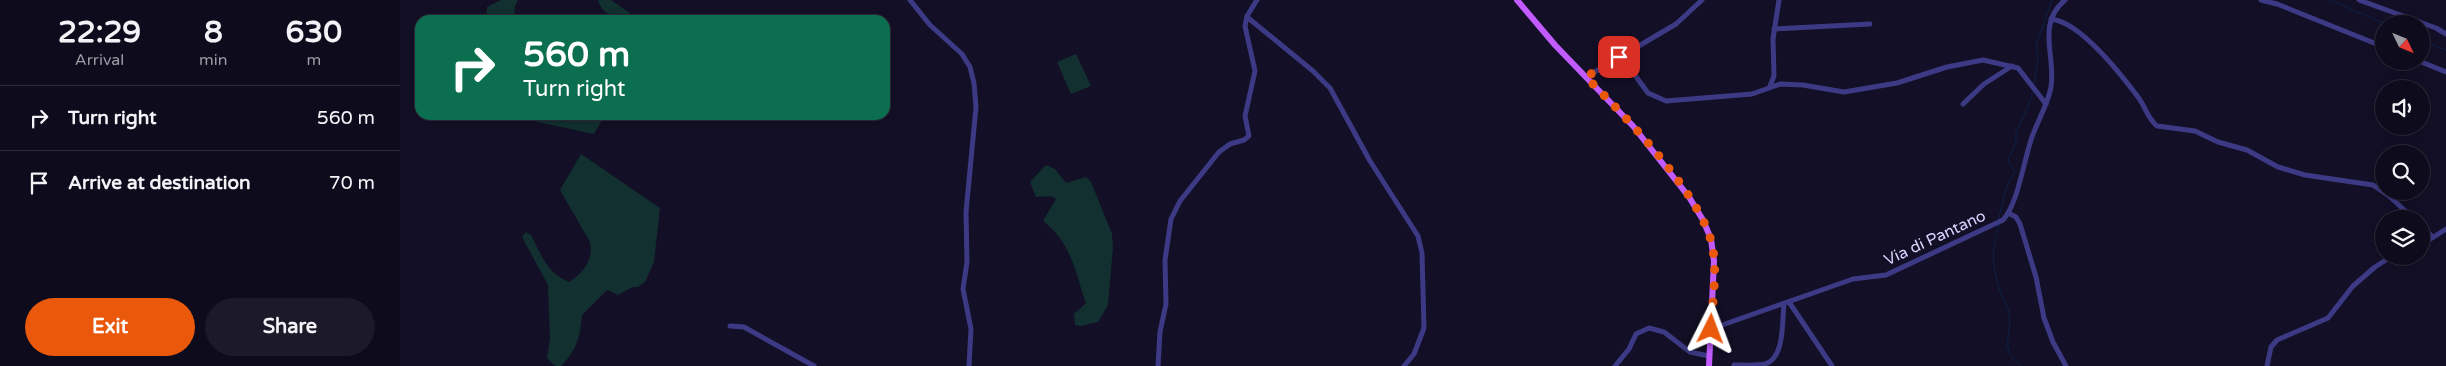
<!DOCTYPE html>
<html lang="en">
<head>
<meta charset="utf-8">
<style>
	:root { --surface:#0e0b1c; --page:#1c1929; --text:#f1f3f6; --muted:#9b9ba3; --line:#2e2b3b; --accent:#ea580c }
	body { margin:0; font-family:"Varela Round",sans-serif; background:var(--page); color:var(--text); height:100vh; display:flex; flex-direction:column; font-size:19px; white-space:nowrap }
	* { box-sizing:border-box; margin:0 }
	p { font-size:16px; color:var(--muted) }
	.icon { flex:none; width:28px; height:28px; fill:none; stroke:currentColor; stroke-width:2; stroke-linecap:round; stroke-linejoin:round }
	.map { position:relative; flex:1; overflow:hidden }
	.details { display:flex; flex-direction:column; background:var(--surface); width:400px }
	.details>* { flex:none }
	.banner { position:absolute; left:15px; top:15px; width:475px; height:105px; border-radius:15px; box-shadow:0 2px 12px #0003,0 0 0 1px var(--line); background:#0b6e4f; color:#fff; overflow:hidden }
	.needle { width:32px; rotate:133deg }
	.fabs { position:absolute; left:1975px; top:15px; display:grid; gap:10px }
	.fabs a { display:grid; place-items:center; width:55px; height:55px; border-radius:50%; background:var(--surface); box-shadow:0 2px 12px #0003,0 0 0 1px var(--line); font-size:25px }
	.pin { position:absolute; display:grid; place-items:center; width:42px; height:42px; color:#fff; margin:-21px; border-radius:10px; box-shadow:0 2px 8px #0006 }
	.me { position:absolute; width:55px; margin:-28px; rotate:3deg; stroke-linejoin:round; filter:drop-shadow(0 0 4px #0008) }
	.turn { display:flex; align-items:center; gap:18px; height:105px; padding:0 25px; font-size:22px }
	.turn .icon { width:65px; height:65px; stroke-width:2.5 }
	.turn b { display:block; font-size:35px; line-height:42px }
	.eta { display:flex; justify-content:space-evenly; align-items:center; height:85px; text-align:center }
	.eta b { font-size:30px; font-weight:700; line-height:35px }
	.action { display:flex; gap:10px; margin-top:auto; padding:10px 25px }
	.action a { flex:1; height:58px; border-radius:30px; background:var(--accent); color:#fff; font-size:20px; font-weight:700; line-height:58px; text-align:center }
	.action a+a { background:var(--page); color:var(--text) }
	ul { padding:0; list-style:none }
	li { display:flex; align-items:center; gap:15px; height:65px; padding:0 25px; border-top:1px solid var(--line) }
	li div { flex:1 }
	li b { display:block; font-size:19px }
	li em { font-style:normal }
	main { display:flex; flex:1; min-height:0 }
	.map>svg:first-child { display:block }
</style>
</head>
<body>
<main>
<section class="details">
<div class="eta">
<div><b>22:29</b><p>Arrival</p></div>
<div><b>8</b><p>min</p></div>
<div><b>630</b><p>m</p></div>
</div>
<ul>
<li><svg class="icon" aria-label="right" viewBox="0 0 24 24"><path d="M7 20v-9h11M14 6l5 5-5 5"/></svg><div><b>Turn right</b></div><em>560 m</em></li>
<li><svg class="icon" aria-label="arrive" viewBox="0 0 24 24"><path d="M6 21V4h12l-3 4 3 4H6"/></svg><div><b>Arrive at destination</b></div><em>70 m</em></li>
</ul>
<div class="action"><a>Exit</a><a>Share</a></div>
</section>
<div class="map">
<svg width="2046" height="366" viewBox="0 0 2046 366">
	<rect width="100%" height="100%" fill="#130f26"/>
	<g fill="#12302f">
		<path d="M101,0H118L115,6L114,20L100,16L95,20H86L87,7Z"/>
		<path d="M198,0H211L240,20C225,20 203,19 198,0Z"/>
		<path d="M676,54L691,86L671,94L657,62Z"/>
		<path d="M104,115H205L194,134Z"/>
		<path d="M181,154L260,208L254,262L245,282L238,287H232L218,295L207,290L182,315C180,337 177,350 161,366H155L147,358L150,338L148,285L122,237L126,232L131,235C142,256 146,272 169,282C183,273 194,260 190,242L160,190Z"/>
		<path d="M646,165L655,169L666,183L686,177L691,182L712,234L713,247L708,305L698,322L681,326L675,325L674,314L686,303C674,270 673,245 643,221L656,199L650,196L636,197L630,182Z"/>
	</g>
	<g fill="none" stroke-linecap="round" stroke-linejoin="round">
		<g stroke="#0c2248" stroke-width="1">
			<path d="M1930,0L1985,24"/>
			<path d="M2021,40L2046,50"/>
			<path d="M1634,85L1638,58L1636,46L1652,0"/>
			<path d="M1598,221L1607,186L1615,171L1608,161L1616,142V132L1627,109L1633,92"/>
			<path d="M1597,233L1599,225"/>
			<path d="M1596,237C1591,255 1594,274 1600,291C1602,299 1608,305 1609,313C1613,335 1597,351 1622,366"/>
		</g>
		<g stroke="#3d3a85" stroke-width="5">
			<path d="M510,0L530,25L562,54L570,67L574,83L576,107L566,212L567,262L563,289L571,329L569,366"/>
			<path d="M1861,0L1877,4L1984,47"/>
			<path d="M1959,0L2036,28L2046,34"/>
			<path d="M847,17L913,71L930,88L970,161L1018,236L1022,253L1024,328L1014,354L1004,366"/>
			<path d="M1651,19C1680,22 1720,73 1738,97C1745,106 1748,119 1757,126L1795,131L1818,142L1847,150L1878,167L1905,175L1973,185L1989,196L2014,219"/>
			<path d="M1374,29L1470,24"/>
			<path d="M1219,57L1226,63L1248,93L1266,101L1352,94L1380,84L1403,85L1444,92L1497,83L1547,67L1583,60L1618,68L1646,104"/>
			<path d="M2019,61L2046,72"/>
			<path d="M1186,77L1276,24L1302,0"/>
			<path d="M1370,86L1374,76L1373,39L1379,0"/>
			<path d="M1563,104L1584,84L1612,66"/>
			<path d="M1608,213L1616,217L1620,224L1636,277L1644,318L1653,342L1666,366"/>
			<path d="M2021,226L2033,237"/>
			<path d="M2021,245L2046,229"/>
			<path d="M1389,302L1432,366"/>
			<path d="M330,326L344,327L414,366"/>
			<path d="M1311,329L1453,279L1486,275L1603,220C1618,204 1624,159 1632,137C1638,120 1648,104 1651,87C1656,56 1636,24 1665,0"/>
			<path d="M1334,365C1344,365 1356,366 1365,364C1385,358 1382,321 1384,304"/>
			<path d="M758,366L760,332L766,304L765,260L771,219L780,201L819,152L830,144L844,140L849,136L845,116L855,71L845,26L847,16L857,0"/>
			<path d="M1215,366L1229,349L1236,334L1249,328L1264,332L1290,352L1309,356"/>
			<path d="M1867,366L1871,347L1877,340L1928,318L1953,286L1975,267L1992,256"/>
		</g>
		<path stroke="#c25bff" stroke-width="6" d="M1117,0L1155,45L1233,126L1289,197L1303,220L1311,239L1314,261L1309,366"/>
	</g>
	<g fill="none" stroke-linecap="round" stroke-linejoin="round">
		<path stroke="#ea580c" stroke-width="9" stroke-dasharray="0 16.2" d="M1219,57L1186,77C1223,114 1302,195 1312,245C1318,272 1312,302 1311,329"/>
	</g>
	<g text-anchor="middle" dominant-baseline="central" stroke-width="4" stroke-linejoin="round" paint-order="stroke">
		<g font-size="16" fill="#d9d4ff" stroke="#130f26">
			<text transform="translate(1535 238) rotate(-25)">Via di Pantano</text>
		</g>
	</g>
</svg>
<div class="fabs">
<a><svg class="needle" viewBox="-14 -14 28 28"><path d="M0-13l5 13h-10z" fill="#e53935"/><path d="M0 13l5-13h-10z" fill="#9b9ba3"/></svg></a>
<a><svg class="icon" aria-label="sound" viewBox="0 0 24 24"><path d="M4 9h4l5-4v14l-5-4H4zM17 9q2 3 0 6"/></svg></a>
<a><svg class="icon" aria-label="search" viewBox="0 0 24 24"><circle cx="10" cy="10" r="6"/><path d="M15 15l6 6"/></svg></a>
<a><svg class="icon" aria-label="layers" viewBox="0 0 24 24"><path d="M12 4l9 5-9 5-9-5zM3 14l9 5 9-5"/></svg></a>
</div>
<div class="pin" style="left:1219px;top:57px;background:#d93025"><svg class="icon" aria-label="arrive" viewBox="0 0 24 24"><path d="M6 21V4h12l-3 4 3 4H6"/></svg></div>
<svg class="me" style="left:1311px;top:329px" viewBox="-20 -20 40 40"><path d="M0-17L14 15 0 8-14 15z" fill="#ea580c" stroke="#fff" stroke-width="4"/></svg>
<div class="banner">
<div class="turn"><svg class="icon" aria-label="right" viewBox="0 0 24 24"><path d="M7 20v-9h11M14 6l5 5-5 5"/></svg><div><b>560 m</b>Turn right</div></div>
</div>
</div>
</main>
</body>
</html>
